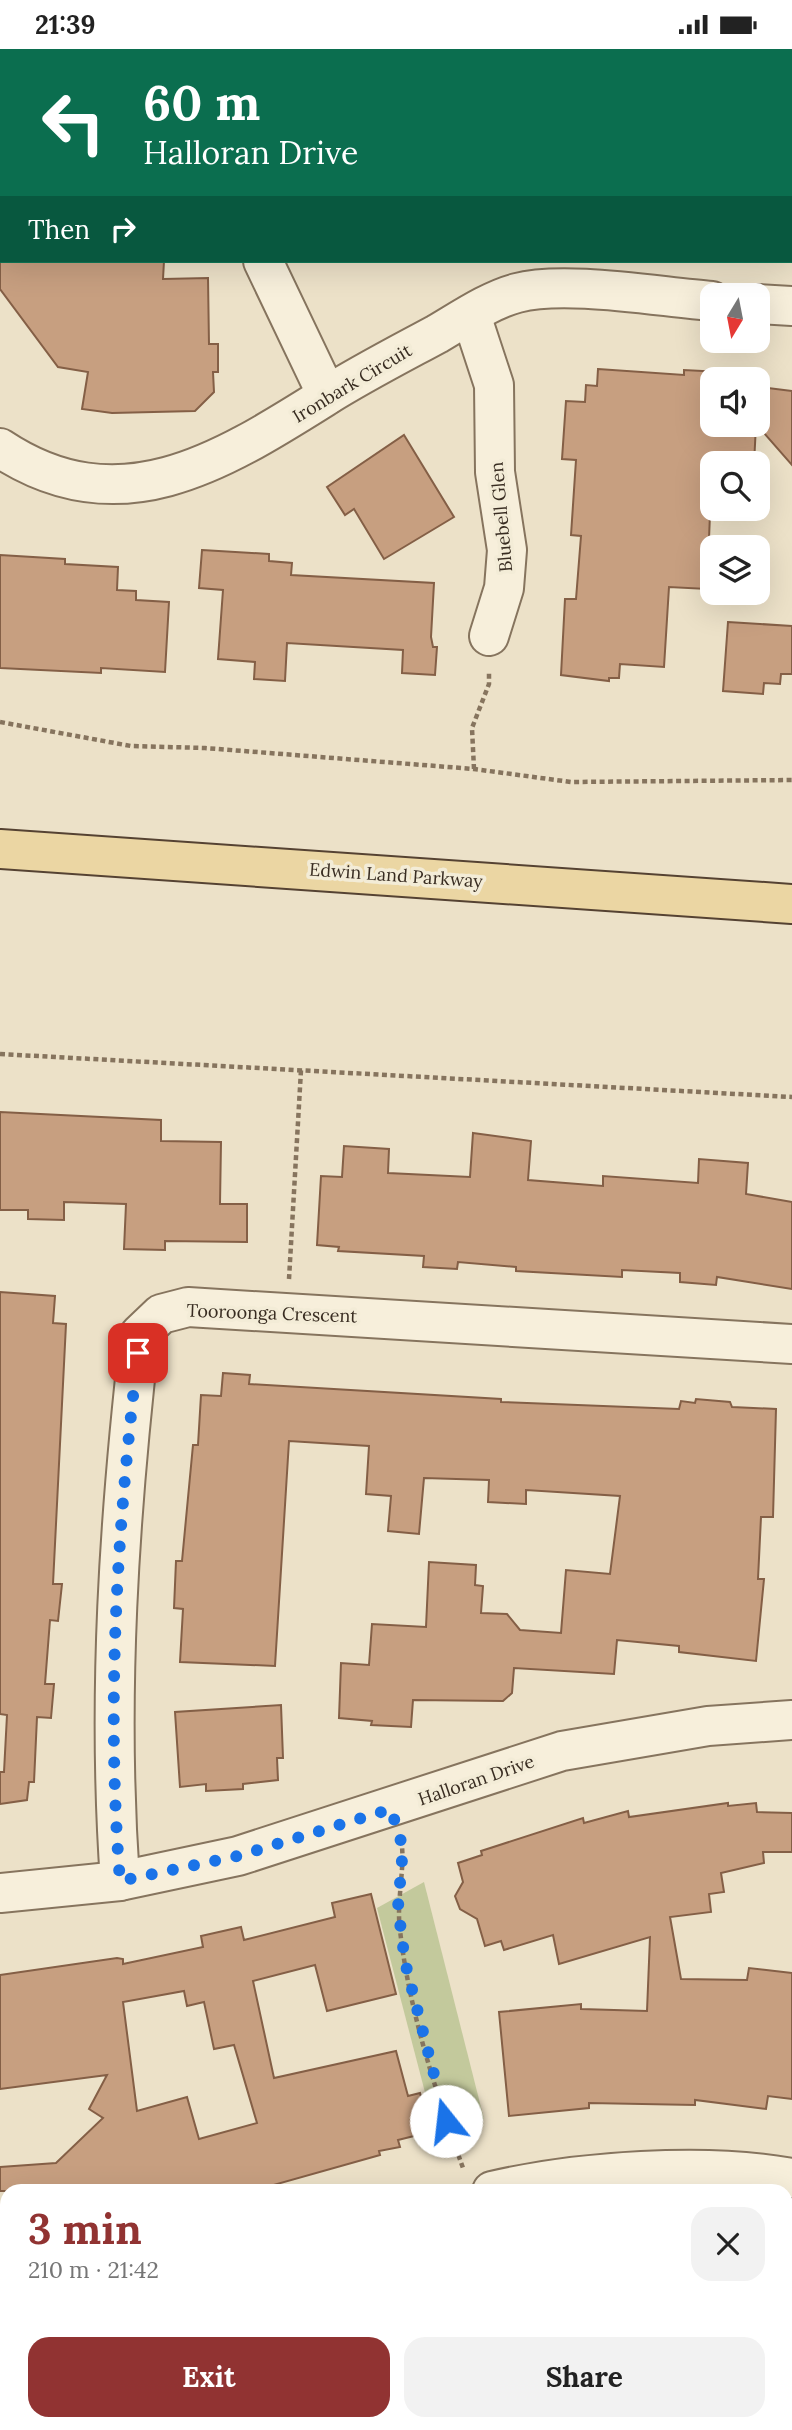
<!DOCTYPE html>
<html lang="en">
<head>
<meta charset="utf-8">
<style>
	:root { --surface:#fff; --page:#f2f2f2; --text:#222; --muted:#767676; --accent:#913332 }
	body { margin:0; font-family:Lora,serif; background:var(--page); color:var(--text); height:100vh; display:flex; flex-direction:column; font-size:26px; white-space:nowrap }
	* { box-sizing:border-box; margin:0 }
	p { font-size:23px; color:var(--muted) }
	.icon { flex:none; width:38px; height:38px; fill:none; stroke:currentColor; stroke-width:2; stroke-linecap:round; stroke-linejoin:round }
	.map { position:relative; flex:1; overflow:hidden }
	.sheet { position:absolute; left:0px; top:2135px; width:793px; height:247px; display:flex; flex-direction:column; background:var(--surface); border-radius:21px 21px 0 0; box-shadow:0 7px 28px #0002 }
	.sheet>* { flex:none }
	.guide { position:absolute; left:0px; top:0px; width:793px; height:214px; box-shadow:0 7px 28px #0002; background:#0b6e4f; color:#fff; overflow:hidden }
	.needle { width:46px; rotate:190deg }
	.fabs { position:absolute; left:700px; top:234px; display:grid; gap:14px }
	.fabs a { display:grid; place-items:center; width:70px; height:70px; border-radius:14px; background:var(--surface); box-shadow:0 7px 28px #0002; font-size:35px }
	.pin { position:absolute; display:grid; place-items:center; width:60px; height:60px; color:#fff; margin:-30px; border-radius:14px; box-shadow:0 4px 10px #0006 }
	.me { position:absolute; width:77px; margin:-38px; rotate:344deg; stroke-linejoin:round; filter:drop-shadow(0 0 5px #0008) }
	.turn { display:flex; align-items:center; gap:24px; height:147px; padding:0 28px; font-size:32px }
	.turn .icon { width:91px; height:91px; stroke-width:2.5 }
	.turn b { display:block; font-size:49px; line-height:60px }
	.then { display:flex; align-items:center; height:66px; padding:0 28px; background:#0003; gap:14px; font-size:26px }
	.round { display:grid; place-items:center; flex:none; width:74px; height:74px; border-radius:21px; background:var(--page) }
	.summary { display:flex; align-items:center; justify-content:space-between; height:119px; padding:0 28px }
	h1 { font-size:42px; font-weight:700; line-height:52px; color:var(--accent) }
	.primary-button { display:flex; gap:14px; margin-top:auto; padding:14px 28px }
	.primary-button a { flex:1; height:80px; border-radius:21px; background:var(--accent); color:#fff; font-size:28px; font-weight:700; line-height:80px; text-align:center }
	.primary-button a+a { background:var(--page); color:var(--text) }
	.status { display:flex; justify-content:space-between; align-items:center; height:49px; padding:0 35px; background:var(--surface); direction:ltr }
	.status svg { height:19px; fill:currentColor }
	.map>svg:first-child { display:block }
</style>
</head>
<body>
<div class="status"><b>21:39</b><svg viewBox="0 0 49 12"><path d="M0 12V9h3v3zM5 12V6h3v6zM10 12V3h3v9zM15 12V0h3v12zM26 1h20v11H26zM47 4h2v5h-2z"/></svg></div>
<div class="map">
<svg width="792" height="2381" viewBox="0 0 792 2381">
	<rect width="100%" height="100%" fill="#ece1c8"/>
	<g fill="#c3c99c">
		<path d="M424,1833L484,2070L434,2078L377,1859Z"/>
		<path d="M786,2146L792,2148V2296L786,2295Z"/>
		<path d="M0,2298H7V2375H431L427,2381H0Z"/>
	</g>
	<g fill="#c79f80" stroke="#845f46" stroke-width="2" fill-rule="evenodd">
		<path d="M0,212H164L163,230L208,229L209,295H218V323H213L214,343L195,362L112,364L82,360L88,323L58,318L0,240Z"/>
		<path d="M598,320L684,326V321L760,325L759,338L792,342V416L757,376L758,331H712V376H756L754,415H712L707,540L669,538L664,618L620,615L619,629H609V632L561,626L565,550H576L581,487L571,486L576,411L562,410L566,352L585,353L586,336L597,337Z"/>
		<path d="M404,386L454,468L384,510L354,460L345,466L327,438Z"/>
		<path d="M202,501L269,505V512L292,514L291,526L434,534L431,588L433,598H437L435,626L402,624L403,601L287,594L285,632L254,630L255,613L218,610L223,541L199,539Z"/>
		<path d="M0,506L65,510V515L118,518L117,541L136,542V551L169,553L165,623L101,619V624L0,619Z"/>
		<path d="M728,573L792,577V625H781L780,635L764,634L763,645L723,642Z"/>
		<path d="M0,1063L161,1071V1092L221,1093L220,1155H247V1193L165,1192V1201L124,1200L126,1155L64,1153V1171L28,1170V1161H0Z"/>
		<path d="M473,1084L531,1092L528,1131L603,1137V1127L698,1134L699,1110L748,1114L746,1145L792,1153V1240L717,1228L716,1236L680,1233V1224L622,1221V1228L516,1222V1218L458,1213L457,1220L423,1218L424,1207L338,1202L339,1198L317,1196L321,1127L342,1128L344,1097L389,1100L388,1124L470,1128Z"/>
		<path d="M0,1243L55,1247L53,1274L66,1275L53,1535H62L58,1572L50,1571L45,1635H54L51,1669L37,1668L34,1733H29L27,1751L0,1755V1723H4L7,1666L0,1665Z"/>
		<path d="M223,1324L250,1326L249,1335L501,1350V1353L679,1360L681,1352L695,1354L696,1350L730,1353L732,1358L776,1360L773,1468H761L758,1530H764L756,1612L679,1603V1597L617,1591L614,1625L514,1619L512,1644L503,1652L413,1651L411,1678L371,1676L372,1672L339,1669L341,1614L369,1616L372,1575L426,1578L429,1513L476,1516L475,1536L483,1537L481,1564L507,1565L520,1581L561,1584L566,1521L610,1525L620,1447L526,1441V1455L488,1453L489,1431L424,1429L419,1485L388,1482L391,1447L366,1445L369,1397L289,1392L275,1617L180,1613L183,1560L174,1559L176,1512H182L193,1396H198L201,1346L221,1347Z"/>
		<path d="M281,1656L283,1709H277L278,1731L243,1735V1740L206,1742V1735L180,1738L175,1663Z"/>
		<path d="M728,1754V1757L756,1754L757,1763L792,1764V1803H763L764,1814L721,1824L724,1843L709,1845L711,1863L670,1868L681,1930L747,1931L749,1919L792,1924V2050L768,2047L766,2060L695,2051V2056L589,2054V2059L509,2067L499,1963L581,1955V1960L647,1962L650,1888L559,1915L553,1886L504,1901L501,1892L485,1897L477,1870L460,1860L455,1847L463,1833L458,1814L482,1806L481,1802L583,1769L584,1774L628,1762L629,1768Z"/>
		<path d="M371,1845L396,1945L327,1962L315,1916L253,1932L274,2029L396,2002L408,2047L420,2044L430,2083L398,2091L400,2098L379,2102L380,2106L252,2142H0V2118L56,2114L103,2069L89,2060L107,2026L0,2040V1926L117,1909L123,1910V1915L203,1898L201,1887L241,1878L244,1891L335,1868L332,1854ZM184,1942L187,1957L204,1953L214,2000L234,1996L257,2074L199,2090L187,2048L137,2062L123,1953Z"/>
	</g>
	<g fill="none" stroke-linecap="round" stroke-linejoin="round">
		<defs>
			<g id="minor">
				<path d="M263,212L327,346"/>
				<path d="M758,255L792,257"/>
				<path d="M471,266L494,336L495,423L507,501L504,539L489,587"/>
				<path d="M0,399C119,478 221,413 326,347C361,325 400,305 437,285C461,271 490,251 517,244C565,231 659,248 712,252"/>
				<path d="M120,1832C107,1649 119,1467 140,1285L161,1265L188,1258L792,1295"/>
				<path d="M0,1844L120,1832L238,1807L562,1702L708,1677L792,1671"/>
				<path d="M492,2142C577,2122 706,2113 792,2129"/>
				<path d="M0,2276H7"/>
				<path d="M786,2327L792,2328"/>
				<path d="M467,2381L474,2375"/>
			</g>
			<path id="major" d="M0,800L792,855"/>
		</defs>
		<use href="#minor" stroke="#86745e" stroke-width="42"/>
		<use href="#major" stroke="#554232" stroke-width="42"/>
		<g stroke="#86745e" stroke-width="4.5" stroke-dasharray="5 3.5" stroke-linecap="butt">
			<path d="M0,673L131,697L205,699L474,720L571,733L792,731"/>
			<path d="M474,720L472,679L489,635V623"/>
			<path d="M0,1005L792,1048"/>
			<path d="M289,1230L301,1021"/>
			<path d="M401,1791C406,1816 396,1851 400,1881C409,1962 436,2043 463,2119"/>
		</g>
		<use href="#minor" stroke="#f7efdb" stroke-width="38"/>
		<use href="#major" stroke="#ebd6a3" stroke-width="38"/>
	</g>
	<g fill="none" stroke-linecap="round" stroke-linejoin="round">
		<path stroke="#1a73e8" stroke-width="12" stroke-dasharray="0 21.6" d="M138,1304C117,1480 106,1656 120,1832L238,1807L391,1760L403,1799L398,1858L405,1913L446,2072"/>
	</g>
	<g text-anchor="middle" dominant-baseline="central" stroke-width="7" stroke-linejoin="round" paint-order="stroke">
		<g font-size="18" fill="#382c21" stroke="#f3ecd7">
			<text transform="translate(352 334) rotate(-31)">Ironbark Circuit</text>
			<text transform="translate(501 468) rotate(-95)">Bluebell Glen</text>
			<text transform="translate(396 826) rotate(4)">Edwin Land Parkway</text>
			<text transform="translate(272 1264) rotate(2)">Tooroonga Crescent</text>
			<text transform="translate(476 1731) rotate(-19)">Halloran Drive</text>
		</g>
	</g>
</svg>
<div class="fabs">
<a><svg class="needle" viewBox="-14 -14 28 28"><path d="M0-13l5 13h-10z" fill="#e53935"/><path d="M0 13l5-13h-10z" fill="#767676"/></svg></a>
<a><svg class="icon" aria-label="sound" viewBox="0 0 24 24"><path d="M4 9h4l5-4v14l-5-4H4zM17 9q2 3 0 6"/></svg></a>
<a><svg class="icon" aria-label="search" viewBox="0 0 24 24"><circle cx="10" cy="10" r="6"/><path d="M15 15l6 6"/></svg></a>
<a><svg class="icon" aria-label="layers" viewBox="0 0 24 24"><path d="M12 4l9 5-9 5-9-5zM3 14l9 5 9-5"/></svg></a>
</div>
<div class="pin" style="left:138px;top:1304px;background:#d93025"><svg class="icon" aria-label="arrive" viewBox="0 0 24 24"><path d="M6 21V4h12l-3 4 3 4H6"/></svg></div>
<svg class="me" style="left:446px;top:2072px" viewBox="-20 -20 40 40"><circle r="19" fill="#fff"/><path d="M0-13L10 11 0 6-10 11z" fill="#1a73e8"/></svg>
<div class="guide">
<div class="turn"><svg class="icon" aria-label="left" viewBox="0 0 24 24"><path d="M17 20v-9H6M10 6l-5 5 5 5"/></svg><div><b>60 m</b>Halloran Drive</div></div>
<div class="then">Then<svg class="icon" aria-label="right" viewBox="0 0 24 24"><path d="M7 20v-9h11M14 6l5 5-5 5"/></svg></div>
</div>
<section class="sheet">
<div class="summary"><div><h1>3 min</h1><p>210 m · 21:42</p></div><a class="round"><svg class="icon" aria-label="close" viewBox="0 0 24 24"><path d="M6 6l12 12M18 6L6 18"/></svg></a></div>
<div class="primary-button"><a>Exit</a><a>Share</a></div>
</section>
</div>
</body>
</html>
